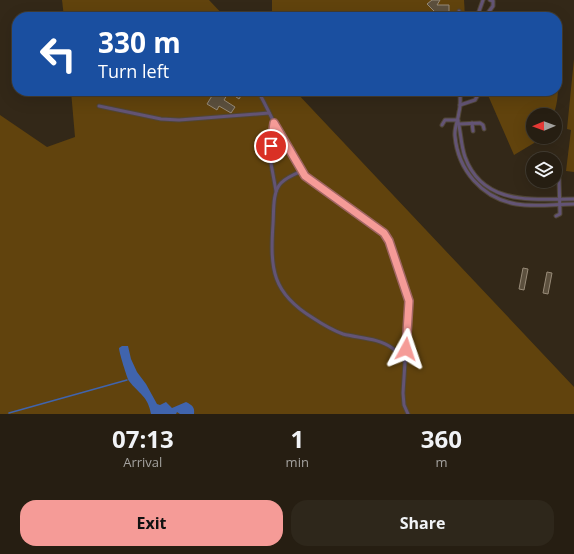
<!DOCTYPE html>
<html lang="en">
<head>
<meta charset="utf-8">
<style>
	:root { --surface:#261e12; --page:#2e271b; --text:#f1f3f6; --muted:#a4a29f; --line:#423c32; --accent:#f59b97 }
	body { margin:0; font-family:"Open Sans",sans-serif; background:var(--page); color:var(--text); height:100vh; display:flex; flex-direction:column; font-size:15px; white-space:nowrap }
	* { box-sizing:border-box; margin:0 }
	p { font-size:13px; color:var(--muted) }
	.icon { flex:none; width:22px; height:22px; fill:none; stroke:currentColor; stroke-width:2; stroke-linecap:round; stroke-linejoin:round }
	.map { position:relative; height:414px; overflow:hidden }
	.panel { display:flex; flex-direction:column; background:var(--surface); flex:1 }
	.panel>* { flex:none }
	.banner { position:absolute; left:12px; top:12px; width:550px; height:84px; border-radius:16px; box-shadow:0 4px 16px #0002,0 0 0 1px var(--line); background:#1a4fa0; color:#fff; overflow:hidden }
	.needle { width:26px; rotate:269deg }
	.tools { position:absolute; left:526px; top:108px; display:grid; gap:8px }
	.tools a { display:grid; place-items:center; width:36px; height:36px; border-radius:50%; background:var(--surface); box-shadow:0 4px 16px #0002,0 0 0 1px var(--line); font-size:20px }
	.pin { position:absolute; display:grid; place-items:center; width:34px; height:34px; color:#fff; margin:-17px; border:2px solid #fff; border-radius:50%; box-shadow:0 1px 4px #0007 }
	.me { position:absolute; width:44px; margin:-22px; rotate:5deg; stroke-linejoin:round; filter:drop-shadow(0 0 3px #0008) }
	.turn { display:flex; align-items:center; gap:14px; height:84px; padding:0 20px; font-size:18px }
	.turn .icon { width:52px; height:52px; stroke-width:2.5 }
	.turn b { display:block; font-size:28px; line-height:34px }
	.eta { display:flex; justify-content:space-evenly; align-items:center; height:68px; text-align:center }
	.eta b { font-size:24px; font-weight:700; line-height:28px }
	.button { display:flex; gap:8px; margin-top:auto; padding:8px 20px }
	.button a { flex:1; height:46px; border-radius:16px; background:var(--accent); color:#111; font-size:16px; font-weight:700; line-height:46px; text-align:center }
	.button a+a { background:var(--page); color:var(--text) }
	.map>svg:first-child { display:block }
</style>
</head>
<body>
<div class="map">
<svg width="574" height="414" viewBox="0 0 574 414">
	<rect width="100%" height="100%" fill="#332818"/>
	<g fill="#61430d">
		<path d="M62,0H209L225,17H64Z"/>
		<path d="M272,0H464L465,17H276L272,12Z"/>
		<path d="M574,59V172L566,171L571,130L567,129Z"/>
		<path d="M557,76C559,87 558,105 553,115H533V137H538L534,143L514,155L487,93L489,91H557Z"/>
		<path d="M71,91H295L574,387V414H0V115L47,147L75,137Z"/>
	</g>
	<path fill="#4064ad" d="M122,346H128L131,359L137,372L146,384L157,404L160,405L166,402L172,408L186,402C192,405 195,407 194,414H180L177,412L176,414H151C148,396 139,394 129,381C127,378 119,352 119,348Z"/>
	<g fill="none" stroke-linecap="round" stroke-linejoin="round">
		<path stroke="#4064ad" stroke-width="1.5" d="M9,413L127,380"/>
	</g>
	<g fill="#5c503e" stroke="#988b78">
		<path d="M432,0H440L437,5H449V17H440L427,4Z"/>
		<path d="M215,91H244L239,99L229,92L224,100L235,107L231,113L219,106L217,110L207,104Z"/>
		<path d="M523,268L528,269L524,290L519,289Z"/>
		<path d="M547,272L552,273L548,294L543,293Z"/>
	</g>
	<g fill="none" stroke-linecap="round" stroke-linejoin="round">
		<defs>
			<g id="lane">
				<path d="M459,11V17"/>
				<path d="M477,17L483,0"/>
				<path d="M485,17L493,6V1L490,0"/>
				<path d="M258,91C275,121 288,160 314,183C335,198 376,219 389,241L409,301L403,393L404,405L408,414"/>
				<path d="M460,91C460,98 461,105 459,112C458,121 454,128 455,136C458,170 482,198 516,204C535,207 555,204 574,204"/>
				<path d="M460,105L475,100L480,91"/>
				<path d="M99,106L161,119L179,120L269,113"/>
				<path d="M458,121C461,133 461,146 465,157C483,206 533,199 574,199"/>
				<path d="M274,123L270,158L276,191"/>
				<path d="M472,123L473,131"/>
				<path d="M459,124L480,123L483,125L484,129"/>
				<path d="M442,125L445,120H458"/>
				<path d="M302,171C295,174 287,177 281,183C272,192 274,213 273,224C270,269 272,293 313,318C322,324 332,330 343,334C358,338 379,338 392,348C397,351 401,357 405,361"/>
				<path d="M556,176L559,179L560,214L556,216"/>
			</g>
		</defs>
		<use href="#lane" stroke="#504636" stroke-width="5"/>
		<use href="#lane" stroke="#635475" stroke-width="3"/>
	</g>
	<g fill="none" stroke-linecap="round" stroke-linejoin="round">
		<defs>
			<path id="route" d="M271,146L274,123L305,176L384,233L389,241L409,301L406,349"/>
		</defs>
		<use href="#route" stroke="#9f6562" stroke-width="10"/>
		<use href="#route" stroke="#f59b97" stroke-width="7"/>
	</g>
</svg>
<div class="tools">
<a><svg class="needle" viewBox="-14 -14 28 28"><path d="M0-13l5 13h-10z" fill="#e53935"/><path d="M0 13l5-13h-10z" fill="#a4a29f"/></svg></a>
<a><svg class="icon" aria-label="layers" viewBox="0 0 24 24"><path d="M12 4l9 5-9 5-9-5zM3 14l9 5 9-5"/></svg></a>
</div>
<div class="pin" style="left:271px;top:146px;background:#d93025"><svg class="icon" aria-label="arrive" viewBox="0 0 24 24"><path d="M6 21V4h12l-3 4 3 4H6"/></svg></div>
<svg class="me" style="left:406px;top:349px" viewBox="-20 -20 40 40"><path d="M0-17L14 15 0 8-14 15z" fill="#f59b97" stroke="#fff" stroke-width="4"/></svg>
<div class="banner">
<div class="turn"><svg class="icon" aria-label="left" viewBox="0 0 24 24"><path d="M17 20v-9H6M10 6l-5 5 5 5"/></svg><div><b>330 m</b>Turn left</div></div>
</div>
</div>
<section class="panel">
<div class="eta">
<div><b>07:13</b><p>Arrival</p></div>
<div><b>1</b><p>min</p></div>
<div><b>360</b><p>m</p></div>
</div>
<div class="button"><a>Exit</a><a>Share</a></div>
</section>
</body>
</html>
